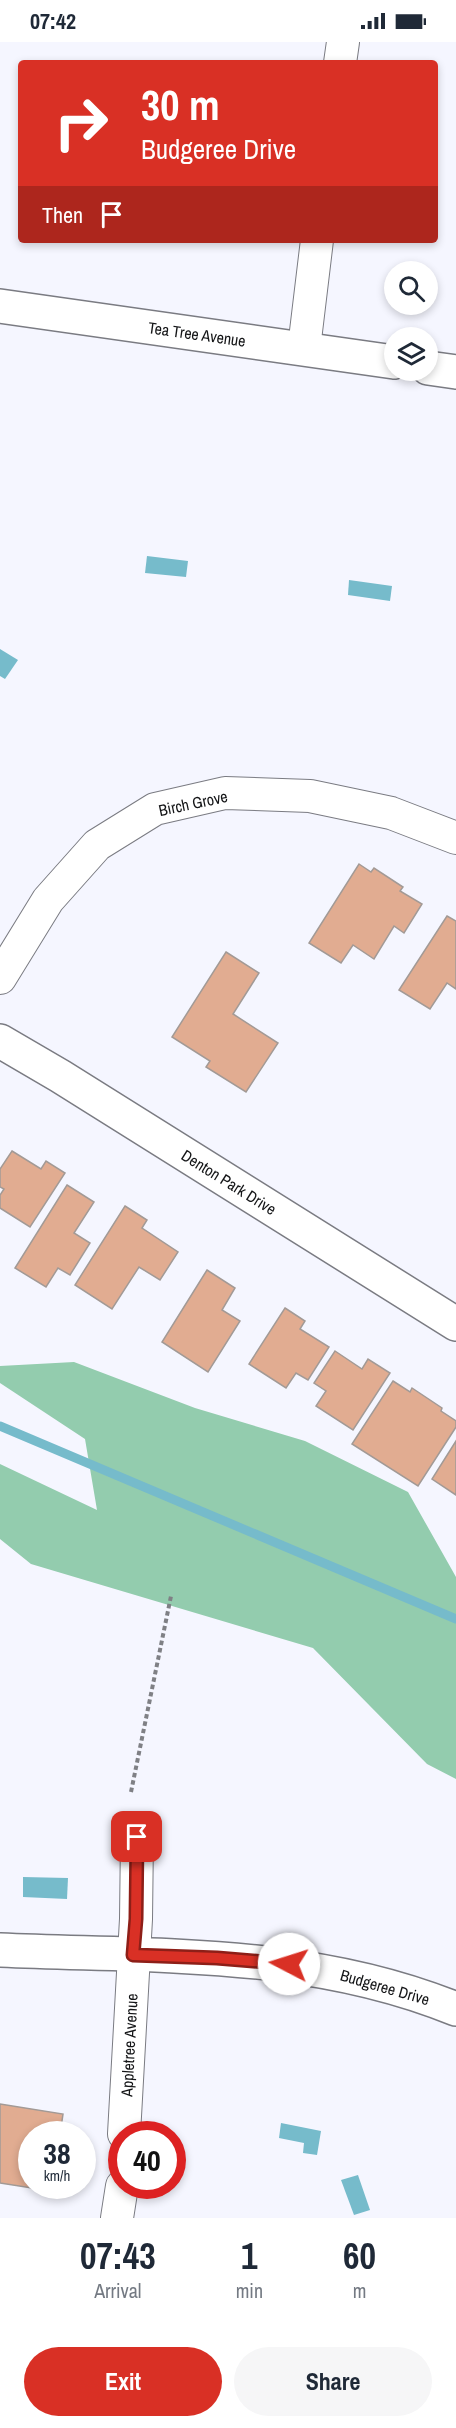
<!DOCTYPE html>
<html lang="en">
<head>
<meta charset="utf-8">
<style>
	:root { --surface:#fff; --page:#f6f6f7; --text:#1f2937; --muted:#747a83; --accent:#d93025 }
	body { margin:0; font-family:"Archivo Narrow",sans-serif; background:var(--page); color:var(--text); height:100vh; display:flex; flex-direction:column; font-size:22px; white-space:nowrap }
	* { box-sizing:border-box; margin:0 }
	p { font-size:20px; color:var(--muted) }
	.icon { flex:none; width:33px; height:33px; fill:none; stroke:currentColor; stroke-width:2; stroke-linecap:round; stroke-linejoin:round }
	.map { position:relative; height:2176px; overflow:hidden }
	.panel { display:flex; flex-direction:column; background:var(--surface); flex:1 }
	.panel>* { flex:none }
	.hud { position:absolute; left:18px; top:18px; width:420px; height:183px; border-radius:6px; box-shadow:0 3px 9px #0003; background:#d93025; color:#fff; overflow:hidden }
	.buttons { position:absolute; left:384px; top:219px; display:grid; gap:12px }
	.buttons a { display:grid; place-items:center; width:54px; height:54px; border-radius:50%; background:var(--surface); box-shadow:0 3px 9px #0003; font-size:30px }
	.speed { position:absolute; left:18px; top:2079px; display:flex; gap:12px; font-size:30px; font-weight:700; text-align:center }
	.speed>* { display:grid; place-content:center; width:78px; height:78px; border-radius:50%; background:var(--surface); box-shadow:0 3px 9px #0003; line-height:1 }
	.speed small { font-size:15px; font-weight:400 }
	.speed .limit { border:9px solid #d22; background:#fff; color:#111 }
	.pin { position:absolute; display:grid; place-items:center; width:51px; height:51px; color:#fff; margin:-26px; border-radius:12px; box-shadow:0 3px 9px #0006 }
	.me { position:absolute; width:66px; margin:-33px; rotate:275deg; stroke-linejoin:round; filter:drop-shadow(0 0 4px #0008) }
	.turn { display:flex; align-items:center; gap:21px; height:126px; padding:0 24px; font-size:27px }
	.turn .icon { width:78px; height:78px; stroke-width:2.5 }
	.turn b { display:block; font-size:42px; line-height:51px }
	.then { display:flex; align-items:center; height:57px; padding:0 24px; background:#0003; gap:12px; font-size:22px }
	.eta { display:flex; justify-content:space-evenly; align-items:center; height:102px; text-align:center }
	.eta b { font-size:36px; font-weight:800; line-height:42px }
	.action { display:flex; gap:12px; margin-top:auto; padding:12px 24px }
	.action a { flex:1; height:69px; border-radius:36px; background:var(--accent); color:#fff; font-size:24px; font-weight:800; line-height:69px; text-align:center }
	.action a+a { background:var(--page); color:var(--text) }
	.status { display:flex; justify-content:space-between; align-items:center; height:42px; padding:0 30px; background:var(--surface); direction:ltr }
	.status svg { height:16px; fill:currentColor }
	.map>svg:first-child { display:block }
</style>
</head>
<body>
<div class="status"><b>07:42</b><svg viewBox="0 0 49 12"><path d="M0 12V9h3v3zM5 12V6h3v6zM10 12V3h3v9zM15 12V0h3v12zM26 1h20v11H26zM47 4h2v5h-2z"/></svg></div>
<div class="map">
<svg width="456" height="2176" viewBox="0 0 456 2176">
	<rect width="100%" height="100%" fill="#f5f6ff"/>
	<path fill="#93ccae" d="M74,1320L195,1366L305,1399L408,1450L456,1535V1737L427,1722L313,1606L31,1522L0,1497V1422L97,1468L85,1397L0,1341V1324Z"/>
	<g fill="#76bbcb">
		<path d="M147,514L188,519L186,535L145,531Z"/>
		<path d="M349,538L392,544L390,559L348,553Z"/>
		<path d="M0,607L18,618L5,637L0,634Z"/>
		<path d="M23,1835L68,1836L67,1857L23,1855Z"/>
		<path d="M281,2081L321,2089L317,2113L303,2111L304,2101L279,2096Z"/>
		<path d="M358,2133L370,2168L354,2173L341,2138Z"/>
	</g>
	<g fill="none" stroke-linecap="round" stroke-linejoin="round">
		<path stroke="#76bbcb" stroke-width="9" d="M0,1384L456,1577"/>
	</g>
	<g fill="#e1ac91" stroke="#a29a96" stroke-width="1.5">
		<path d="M359,822L371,830L374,826L403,845L400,849L422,862L404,891L394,884L374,917L353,903L341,921L309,901Z"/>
		<path d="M447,874L456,879V947L447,941L430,967L399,948Z"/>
		<path d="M226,910L259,931L233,972L278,1001L246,1050L206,1025L210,1019L172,995Z"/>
		<path d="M12,1109L41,1127L46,1119L65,1131L30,1185L0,1166V1153L4,1147L0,1145V1127Z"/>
		<path d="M67,1143L94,1160L74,1191L90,1201L70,1233L58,1226L46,1245L15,1226Z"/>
		<path d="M125,1164L147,1178L142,1186L178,1210L160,1238L139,1225L112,1267L75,1243Z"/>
		<path d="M207,1228L235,1246L222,1268L240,1279L208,1330L162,1300Z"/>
		<path d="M285,1266L305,1279L300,1287L329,1305L308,1338L296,1331L286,1346L249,1322Z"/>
		<path d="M335,1309L362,1327L368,1317L390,1331L353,1388L316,1364L326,1349L314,1341Z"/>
		<path d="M393,1339L410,1350L412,1346L442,1366L441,1369L456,1379V1385L418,1444L352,1402Z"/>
		<path d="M456,1399V1453L432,1437Z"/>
		<path d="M0,2062L63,2072L60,2092H32V2144H39L38,2147L0,2141Z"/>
	</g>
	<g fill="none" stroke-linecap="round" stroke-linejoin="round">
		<defs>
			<g id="minor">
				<path d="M340,21L343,0"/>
				<path d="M304,306L317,198"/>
				<path d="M0,936L48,858L97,803L155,767L225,751L310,754L391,771L456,796"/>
				<path d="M124,2092L136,1877L137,1795"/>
				<path d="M117,2176L122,2144"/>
			</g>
			<g id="tertiary">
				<path d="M0,264L394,320"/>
				<path d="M428,326L456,330"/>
				<path d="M0,1908C155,1915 309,1907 456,1967"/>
			</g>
			<path id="secondary" d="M0,999L60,1034L456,1282"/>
		</defs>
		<use href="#minor" stroke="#7a7b82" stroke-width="34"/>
		<use href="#tertiary" stroke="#7a7b82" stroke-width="36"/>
		<use href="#secondary" stroke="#7a7b82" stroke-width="36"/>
		<path stroke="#7f8085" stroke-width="4" stroke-dasharray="4.5 3" stroke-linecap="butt" d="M131,1750L171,1554"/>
		<use href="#minor" stroke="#fff" stroke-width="32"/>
		<use href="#tertiary" stroke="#fff" stroke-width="33"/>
		<use href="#secondary" stroke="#fff" stroke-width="33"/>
	</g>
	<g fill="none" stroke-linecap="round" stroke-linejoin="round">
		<defs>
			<path id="route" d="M137,1795L136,1877L133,1913L217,1916L289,1922"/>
		</defs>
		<use href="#route" stroke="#8d1f18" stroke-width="15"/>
		<use href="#route" stroke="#d93025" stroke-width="10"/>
	</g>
	<g text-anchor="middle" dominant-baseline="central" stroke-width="5" stroke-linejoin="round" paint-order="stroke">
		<g font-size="16" fill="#141517" stroke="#fff">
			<text transform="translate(197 292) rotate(8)">Tea Tree Avenue</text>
			<text transform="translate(193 761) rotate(-12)">Birch Grove</text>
			<text transform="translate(229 1140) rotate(32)">Denton Park Drive</text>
			<text transform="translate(385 1945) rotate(16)">Budgeree Drive</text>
			<text transform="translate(129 2003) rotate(-87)">Appletree Avenue</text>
		</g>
	</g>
</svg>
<div class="buttons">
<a><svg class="icon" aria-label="search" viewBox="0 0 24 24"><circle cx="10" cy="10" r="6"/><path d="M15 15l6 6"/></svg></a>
<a><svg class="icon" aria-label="layers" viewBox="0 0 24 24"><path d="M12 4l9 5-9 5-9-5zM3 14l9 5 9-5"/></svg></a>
</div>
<div class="speed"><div>38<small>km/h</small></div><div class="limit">40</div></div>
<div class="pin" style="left:137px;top:1795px;background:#d93025"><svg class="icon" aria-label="arrive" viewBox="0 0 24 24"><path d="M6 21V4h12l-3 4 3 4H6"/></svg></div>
<svg class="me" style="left:289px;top:1922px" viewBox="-20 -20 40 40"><circle r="19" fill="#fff"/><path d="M0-13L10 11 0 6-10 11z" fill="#d93025"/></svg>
<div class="hud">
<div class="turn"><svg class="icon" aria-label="right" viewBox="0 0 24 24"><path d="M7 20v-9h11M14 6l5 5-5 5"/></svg><div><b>30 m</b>Budgeree Drive</div></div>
<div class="then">Then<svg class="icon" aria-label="arrive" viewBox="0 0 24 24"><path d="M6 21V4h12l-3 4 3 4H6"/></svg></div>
</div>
</div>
<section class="panel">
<div class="eta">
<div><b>07:43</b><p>Arrival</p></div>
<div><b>1</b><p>min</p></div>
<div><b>60</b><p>m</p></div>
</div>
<div class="action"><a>Exit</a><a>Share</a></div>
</section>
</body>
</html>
